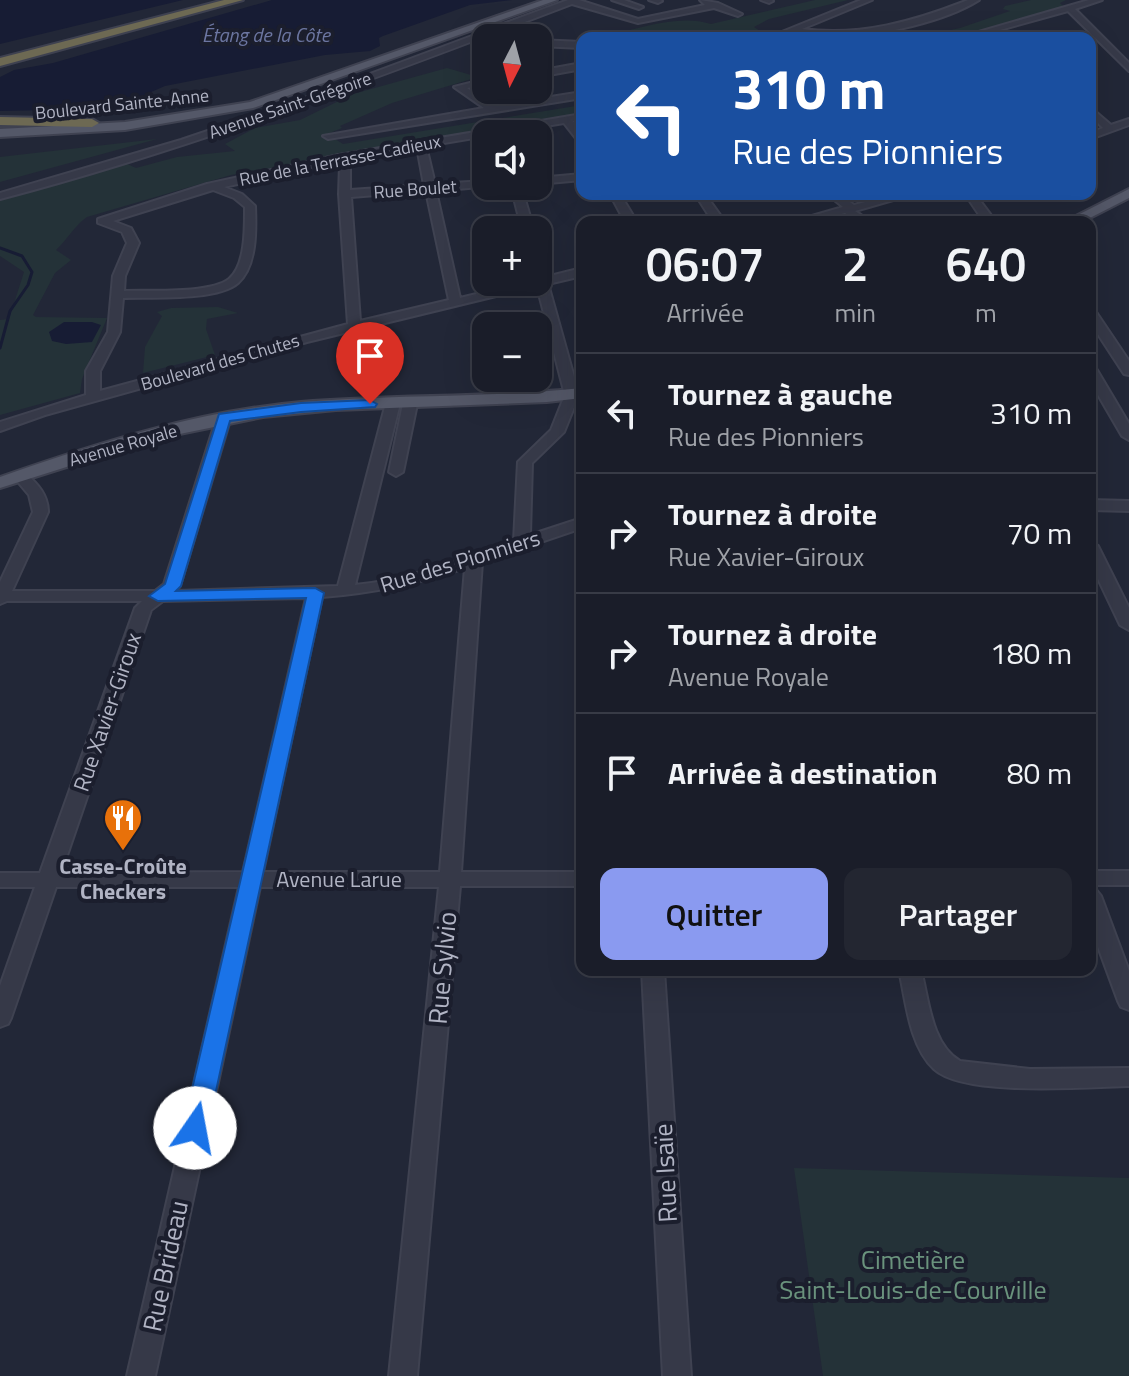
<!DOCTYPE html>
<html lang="fr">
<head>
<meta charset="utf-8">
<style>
	:root { --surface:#1a1d29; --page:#232631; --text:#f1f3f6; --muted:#9fa2a8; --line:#383b46; --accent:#8a9af0 }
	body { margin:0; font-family:"Titillium Web",sans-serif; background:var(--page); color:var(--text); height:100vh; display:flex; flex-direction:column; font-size:30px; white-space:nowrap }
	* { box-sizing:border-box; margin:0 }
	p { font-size:26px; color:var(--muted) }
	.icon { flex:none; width:44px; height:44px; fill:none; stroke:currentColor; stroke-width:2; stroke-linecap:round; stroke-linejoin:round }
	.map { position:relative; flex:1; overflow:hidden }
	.panel { position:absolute; left:576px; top:216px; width:520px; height:760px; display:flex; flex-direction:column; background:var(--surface); border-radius:16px; box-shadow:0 8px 32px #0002,0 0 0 2px var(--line) }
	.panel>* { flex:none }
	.banner { position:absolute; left:576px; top:32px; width:520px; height:168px; border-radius:16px; box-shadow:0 8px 32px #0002,0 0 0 2px var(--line); background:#1a4fa0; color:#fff; overflow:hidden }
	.needle { width:52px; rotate:186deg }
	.fabs { position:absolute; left:472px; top:24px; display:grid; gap:16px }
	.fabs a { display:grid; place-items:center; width:80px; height:80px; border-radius:16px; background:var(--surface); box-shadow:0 8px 32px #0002,0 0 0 2px var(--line); font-size:40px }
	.pin { position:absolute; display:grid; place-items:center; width:68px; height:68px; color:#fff; margin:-82px -34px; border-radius:50% 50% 50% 0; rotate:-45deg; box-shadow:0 0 8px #0007 }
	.pin .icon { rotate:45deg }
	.me { position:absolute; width:88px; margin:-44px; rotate:12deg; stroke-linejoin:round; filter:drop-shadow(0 0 6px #0008) }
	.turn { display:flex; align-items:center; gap:28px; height:168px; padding:0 24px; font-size:36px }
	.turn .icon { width:104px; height:104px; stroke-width:2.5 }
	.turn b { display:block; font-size:56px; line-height:68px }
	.eta { display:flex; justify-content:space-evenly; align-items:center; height:136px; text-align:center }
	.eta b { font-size:48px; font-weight:600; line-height:56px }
	.button { display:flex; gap:16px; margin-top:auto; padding:16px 24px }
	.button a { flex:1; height:92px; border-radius:16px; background:var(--accent); color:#111; font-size:32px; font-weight:600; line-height:92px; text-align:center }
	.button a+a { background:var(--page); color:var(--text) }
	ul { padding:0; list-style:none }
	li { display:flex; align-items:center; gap:24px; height:120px; padding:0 24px; border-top:2px solid var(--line) }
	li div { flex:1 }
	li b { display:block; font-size:30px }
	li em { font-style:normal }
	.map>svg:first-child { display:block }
</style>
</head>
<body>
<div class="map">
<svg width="1129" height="1376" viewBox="0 0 1129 1376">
	<rect width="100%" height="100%" fill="#222737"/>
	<g fill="#243238">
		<path d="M815,0H848L769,19L754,27L760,31C742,40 726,30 707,31L706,35C677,36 639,41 612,34C643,28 679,14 711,24Z"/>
		<path d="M1031,0H1066L1060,3L1063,6C1015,23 965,38 914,38L960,28L1010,11L1003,9L1005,6Z"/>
		<path d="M447,68L478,77L392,103L340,126L342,128L327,134L343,144L582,105V113L231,175L87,217C74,226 68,239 56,250L71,260L55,273L33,315L36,317L107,318L82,379L80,393L0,415V320L9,319L24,272L0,256V194L12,196L125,163L136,168L177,157L235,151L225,144L255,128L300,120L353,94Z"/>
		<path d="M157,139L0,182V157Z"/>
		<path d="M218,307L238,313L207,319L206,329L215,355L143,373L145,347L162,316L157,312L171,308Z"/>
		<path d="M794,1168L1129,1178V1376H823Z"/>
	</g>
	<g fill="#171c34">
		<path d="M0,0H183L0,44Z"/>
		<path d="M272,0H512L470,5L383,36L379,38L380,46L370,51L325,55L165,86L121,105L104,109L0,111V77L14,70L53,63Z"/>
		<path d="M64,322H92L101,325L92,342L66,344L52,341L49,332Z"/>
	</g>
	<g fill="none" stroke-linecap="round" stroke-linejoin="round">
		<path stroke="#171c34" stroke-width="3" d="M0,248L22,256L32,272L28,285L10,311L0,348"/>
		<defs>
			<g id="minor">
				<path d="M568,0H579L638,19L705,5L700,0L718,3L742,14L738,16L714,8L638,23L572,4L509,28L524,38H514L502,30C336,93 171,154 0,199V193L181,140L308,97L496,27L491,20L503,24Z"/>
				<path d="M612,0H624L643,7L639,9Z"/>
				<path d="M649,0H661L662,1L658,3Z"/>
				<path d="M761,0H772L773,1L769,3Z"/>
				<path d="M861,0H872L802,29C860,37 915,21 968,0H979C944,22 882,35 841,37C825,37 806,30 791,33C782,35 776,38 767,38Z"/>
				<path d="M1089,0H1102L1075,9L1129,63V71L1068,11L971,38H958Z"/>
				<path d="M538,40L582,42V48L538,46Z"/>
				<path d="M582,63V69L538,77V71Z"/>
				<path d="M486,79V85L467,88L494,106L582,92V98L328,139L323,136L484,108L454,87Z"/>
				<path d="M1090,107L1111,125L1129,119V125L1090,139V133L1103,128L1090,115Z"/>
				<path d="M582,114V120L573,121L582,135V146L564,123L426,146L435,184L486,181V186H490L436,191L460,298L525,282H538V265L542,266L546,277L582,268V276L548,284L579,395L564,432L532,463L530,535L582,518V528L482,562L461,872H582V886H460L417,1376H389L439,887H260L155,1376H127L239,887H56L11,1018L8,1024L0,1027V986L35,887H0V873H40L135,608L142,601H7L0,604V582L33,512L29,495L13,476L15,473H25C38,484 48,495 48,512L12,591H155L164,584L217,417L224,413L229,414L231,417L180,586L176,591L338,586L386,403L393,399L398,400L400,403L355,585C410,580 462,558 514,541L518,462L551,430L565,395L537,286L307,342L45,415L0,431V422L86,395V371L108,332L113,276L127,243L122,232L98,223V219L207,184L339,155ZM417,147L424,185L350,190V164L347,160ZM337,162L340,165L339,194L348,324L100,391V371L120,332L123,298C151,297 218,301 238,283C257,266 256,229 255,206L242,194L224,187ZM213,190L234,198L245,207C245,227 246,265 229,279C210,294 148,290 124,291L125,276L139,243L131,228L113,221ZM426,191L449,300L360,321L351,197ZM465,568L440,872H263L322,597C373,593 417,584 465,568ZM306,598L243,872L61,873L151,610L163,601Z"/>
				<path d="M582,174V180L538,184V178Z"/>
				<path d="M511,186H521L534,230H522Z"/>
				<path d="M610,194H620L637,222H625Z"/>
				<path d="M695,194H705L725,222H713Z"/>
				<path d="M827,194H839L854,205L896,194H914L855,211L871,222H857L845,213L810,222H791L843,207Z"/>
				<path d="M965,194H975L996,222H984Z"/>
				<path d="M1090,308L1094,309L1129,361V375L1124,374L1090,322Z"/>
				<path d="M1090,366L1097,370L1129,424V440L1122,436L1090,381Z"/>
				<path d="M410,400L417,404L403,472L396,476L389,472L403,404Z"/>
				<path d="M1090,500L1129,501V511L1090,510Z"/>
				<path d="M1090,541L1098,546L1129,608V630L1120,625L1090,562Z"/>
				<rect x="1090" y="871" width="39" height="14"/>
				<path d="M1090,889L1097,891L1101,896L1129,971V1010L1121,1007L1118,1001L1090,925Z"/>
				<path d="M642,970H664L691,1376H663Z"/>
				<path d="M899,970H921C929,1000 931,1044 960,1061L1030,1069L1129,1068V1086C1087,1087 964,1097 934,1069C909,1046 906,1000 899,970Z"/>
			</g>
			<g id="major">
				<path d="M543,0H557L253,108L125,130L0,137V129L125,122L250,102Z"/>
				<path d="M1129,189V198L1082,222H1064Z"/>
				<path d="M582,388V398L547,402L336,410L263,417L155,439L0,488V477C98,443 198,411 301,402C395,394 489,398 582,388Z"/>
			</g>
			<g id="highway">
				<path d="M224,0H243L0,66V58Z"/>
				<path d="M0,117L92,119L99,123L92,127L0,125Z"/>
			</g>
		</defs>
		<use href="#minor" stroke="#3f4251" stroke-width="4"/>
		<use href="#major" stroke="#3f4251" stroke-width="4"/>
		<use href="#highway" stroke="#3e4150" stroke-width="4"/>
		<use href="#minor" fill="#363948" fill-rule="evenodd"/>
		<use href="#major" fill="#545868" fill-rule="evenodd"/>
		<use href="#highway" fill="#6d6953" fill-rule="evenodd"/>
	</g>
	<path fill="#1a73e8" stroke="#114b97" stroke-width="2" d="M370,400L377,404L375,407L301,412L230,421L181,586L176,591L315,588L324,593L208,1128L204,1135L195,1138L186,1135L183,1128L306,598L158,601L149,596L165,584L219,414L301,403Z"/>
	<defs>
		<symbol id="restaurant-pin" viewBox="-11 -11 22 30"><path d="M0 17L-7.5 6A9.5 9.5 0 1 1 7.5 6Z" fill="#e8710a" stroke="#1b1e2d"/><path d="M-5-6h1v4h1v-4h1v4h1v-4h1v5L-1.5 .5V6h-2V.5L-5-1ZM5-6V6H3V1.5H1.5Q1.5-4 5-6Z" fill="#fff"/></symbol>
	</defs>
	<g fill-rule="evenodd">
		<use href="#restaurant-pin" x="101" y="796" width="44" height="60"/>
	</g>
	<g text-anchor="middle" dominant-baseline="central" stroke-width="8" stroke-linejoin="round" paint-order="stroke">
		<g font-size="18" fill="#b1b4c4" stroke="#1b1e2d">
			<text transform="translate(122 104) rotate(-6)">Boulevard Sainte-Anne</text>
			<text transform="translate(290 105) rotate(-19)">Avenue Saint-Grégoire</text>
			<text transform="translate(340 160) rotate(-11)">Rue de la Terrasse-Cadieux</text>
			<text transform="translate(415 189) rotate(-4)">Rue Boulet</text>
			<text transform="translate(220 362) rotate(-16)">Boulevard des Chutes</text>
			<text transform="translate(123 445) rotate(-16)">Avenue Royale</text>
		</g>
		<g font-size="20" font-style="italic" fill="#6c76a1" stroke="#1b1e2d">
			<text x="266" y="34">Étang de la Côte</text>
		</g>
		<g font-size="22" fill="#b1b4c4" stroke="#1b1e2d">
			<text transform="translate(460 561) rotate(-17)">Rue des Pionniers</text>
			<text transform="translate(107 712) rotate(-71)">Rue Xavier-Giroux</text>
			<text x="339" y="879">Avenue Larue</text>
		</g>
		<g font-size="22" font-weight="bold" fill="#b1b4c4" stroke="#1b1e2d">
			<text x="123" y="866">Casse-Croûte<tspan x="123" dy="25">Checkers</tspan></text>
		</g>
		<g font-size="26" fill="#b1b4c4" stroke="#1b1e2d">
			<text transform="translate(442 968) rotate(-85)">Rue Sylvio</text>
			<text transform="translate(665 1173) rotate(-93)">Rue Isaïe</text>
			<text transform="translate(165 1266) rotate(-78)">Rue Brideau</text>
		</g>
		<g font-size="26" fill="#6a937d" stroke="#1b1e2d">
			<text x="913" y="1259">Cimetière<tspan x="913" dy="30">Saint-Louis-de-Courville</tspan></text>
		</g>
	</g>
</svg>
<div class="fabs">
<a><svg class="needle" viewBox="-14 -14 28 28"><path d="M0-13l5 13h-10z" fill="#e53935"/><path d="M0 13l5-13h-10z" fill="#9fa2a8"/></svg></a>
<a><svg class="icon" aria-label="sound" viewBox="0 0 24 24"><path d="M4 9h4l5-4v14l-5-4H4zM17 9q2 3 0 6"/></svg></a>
<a>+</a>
<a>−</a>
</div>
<div class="pin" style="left:370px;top:404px;background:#d93025"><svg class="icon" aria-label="arrive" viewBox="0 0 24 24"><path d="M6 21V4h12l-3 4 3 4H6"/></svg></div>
<svg class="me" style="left:195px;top:1128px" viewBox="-20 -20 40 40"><circle r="19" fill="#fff"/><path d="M0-13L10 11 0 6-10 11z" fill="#1a73e8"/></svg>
<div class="banner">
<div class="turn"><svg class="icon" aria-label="left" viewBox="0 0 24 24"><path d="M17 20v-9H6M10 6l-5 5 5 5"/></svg><div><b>310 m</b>Rue des Pionniers</div></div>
</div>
<section class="panel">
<div class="eta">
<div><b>06:07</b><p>Arrivée</p></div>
<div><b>2</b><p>min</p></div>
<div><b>640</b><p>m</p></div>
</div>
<ul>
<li><svg class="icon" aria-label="left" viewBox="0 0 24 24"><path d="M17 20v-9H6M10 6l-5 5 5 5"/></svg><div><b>Tournez à gauche</b><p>Rue des Pionniers</p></div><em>310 m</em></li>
<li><svg class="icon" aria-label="right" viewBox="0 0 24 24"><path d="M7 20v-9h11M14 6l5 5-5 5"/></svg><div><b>Tournez à droite</b><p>Rue Xavier-Giroux</p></div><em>70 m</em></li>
<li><svg class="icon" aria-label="right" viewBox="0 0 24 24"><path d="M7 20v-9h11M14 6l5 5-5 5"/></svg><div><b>Tournez à droite</b><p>Avenue Royale</p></div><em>180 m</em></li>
<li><svg class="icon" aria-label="arrive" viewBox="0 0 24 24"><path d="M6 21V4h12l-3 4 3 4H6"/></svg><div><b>Arrivée à destination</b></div><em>80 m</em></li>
</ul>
<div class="button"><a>Quitter</a><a>Partager</a></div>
</section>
</div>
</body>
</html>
